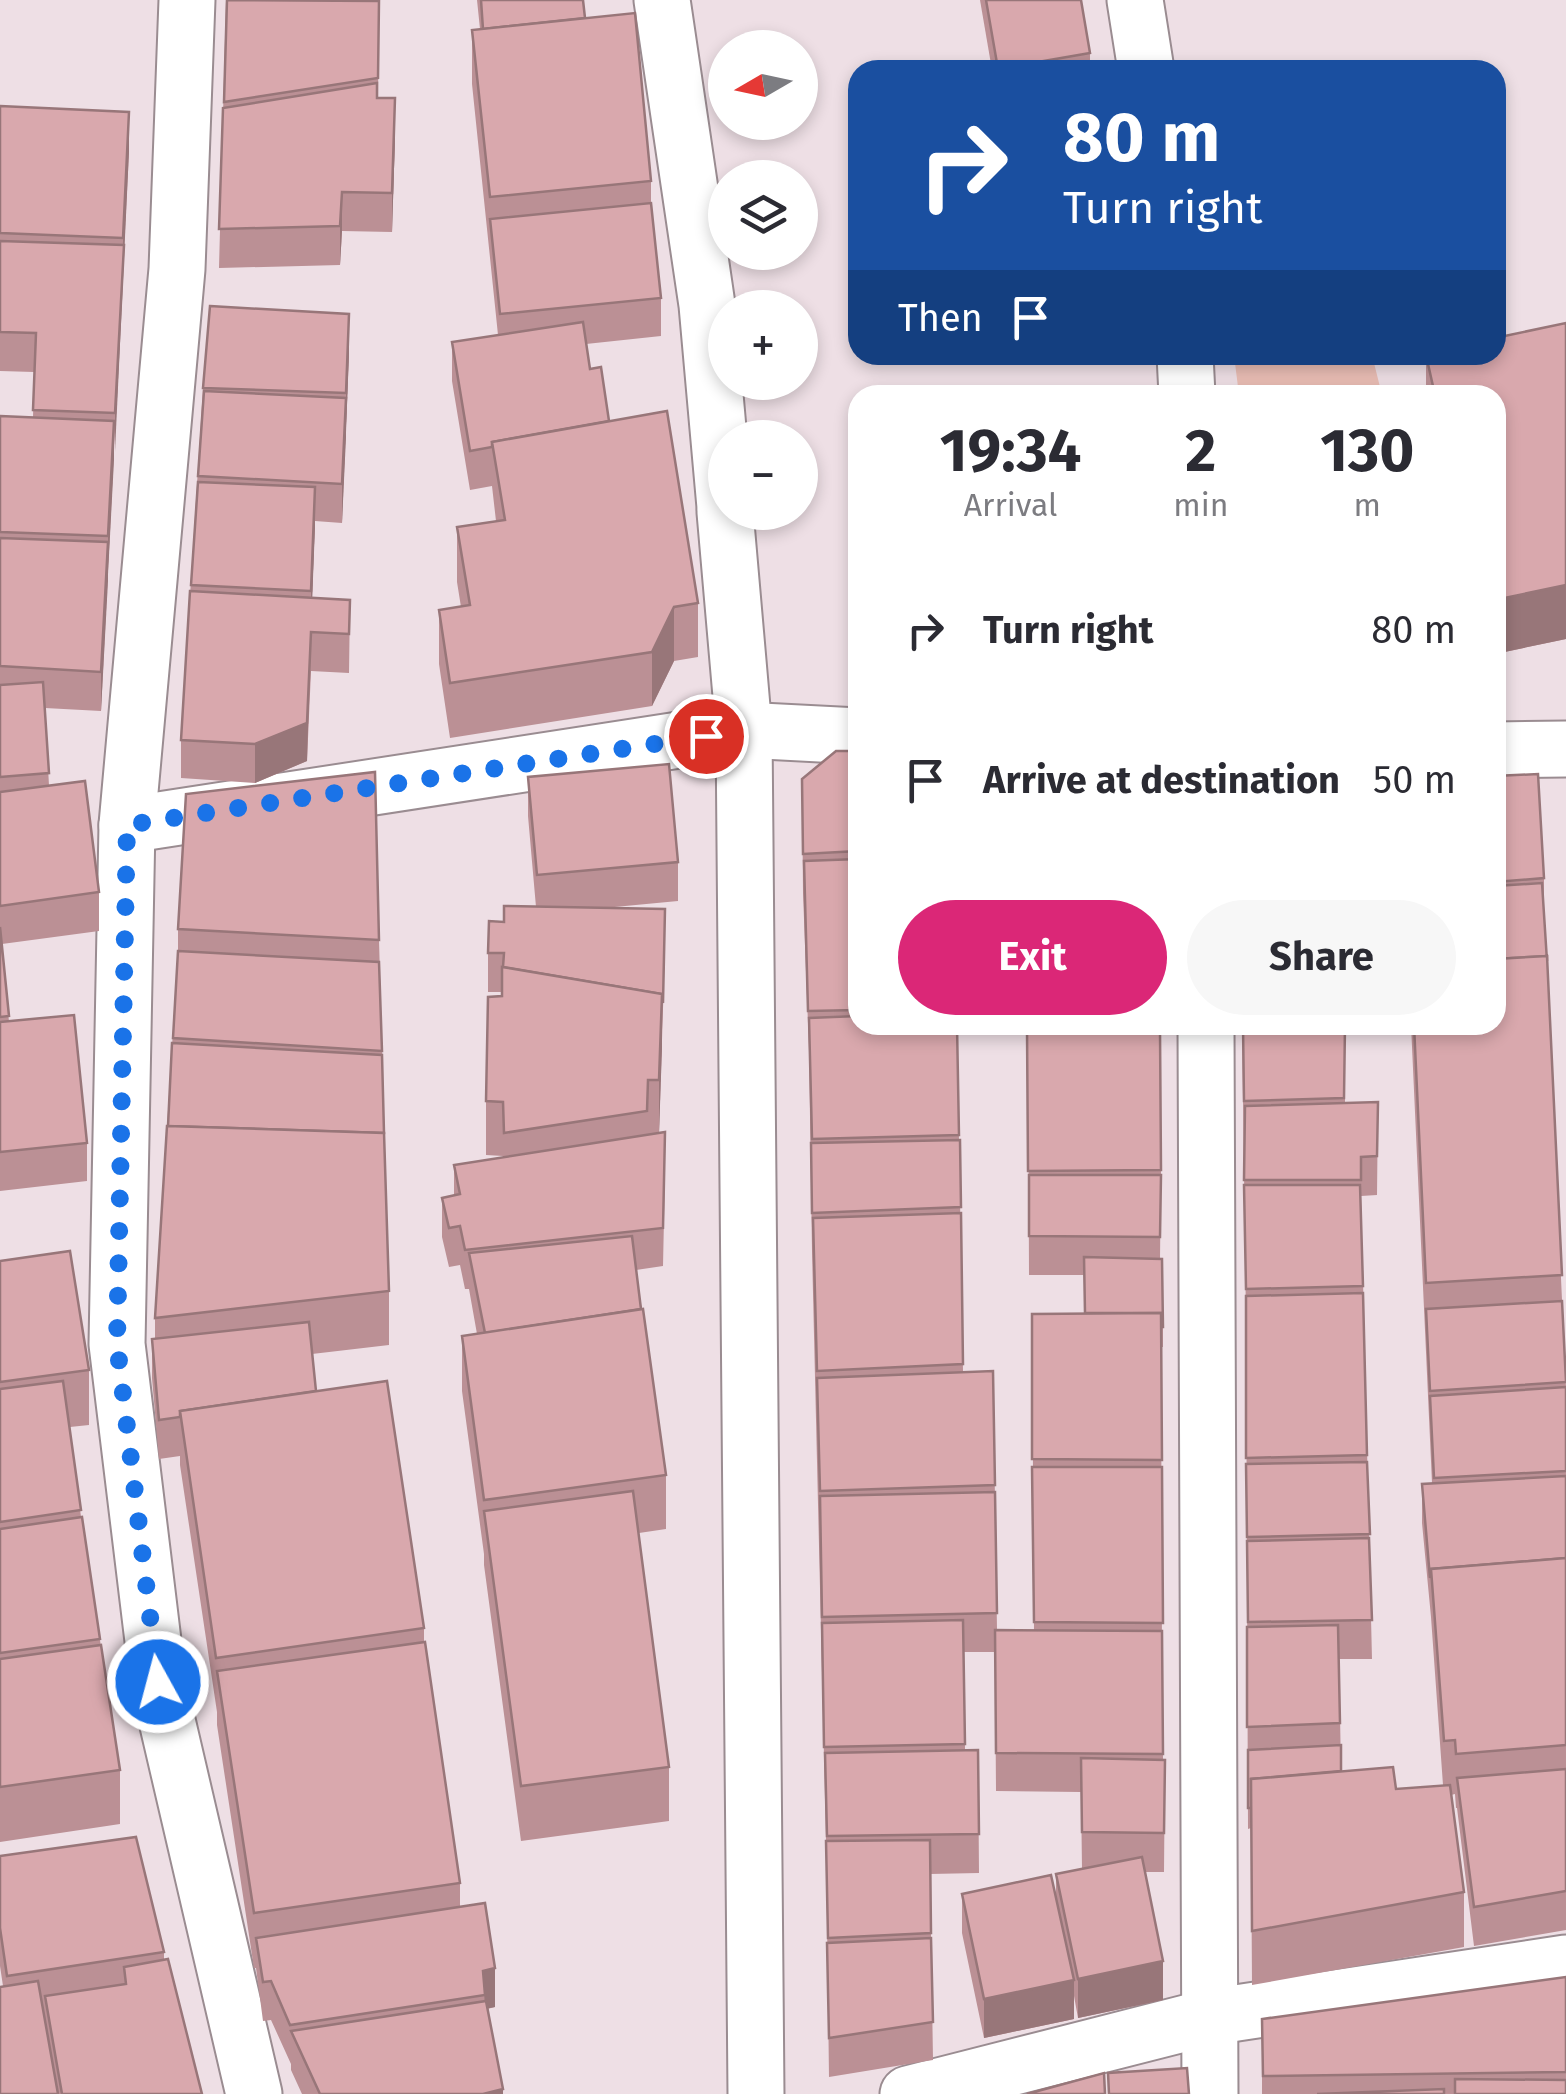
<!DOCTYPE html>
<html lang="en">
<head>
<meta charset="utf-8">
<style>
	:root { --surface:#fff; --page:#f7f7f7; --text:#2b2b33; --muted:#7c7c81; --accent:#db2777 }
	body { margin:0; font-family:"Fira Sans",sans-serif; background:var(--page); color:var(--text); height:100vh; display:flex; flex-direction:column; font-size:38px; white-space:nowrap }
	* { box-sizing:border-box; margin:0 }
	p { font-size:32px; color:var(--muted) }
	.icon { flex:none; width:55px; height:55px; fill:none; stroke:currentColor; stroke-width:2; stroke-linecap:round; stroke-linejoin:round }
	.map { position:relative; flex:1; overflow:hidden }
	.drawer { position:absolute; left:848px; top:385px; width:658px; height:650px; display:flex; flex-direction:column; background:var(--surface); border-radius:30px; box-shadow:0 5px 15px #0003 }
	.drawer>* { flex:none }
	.hud { position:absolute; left:848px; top:60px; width:658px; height:305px; border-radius:30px; box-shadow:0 5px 15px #0003; background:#1a4fa0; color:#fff; overflow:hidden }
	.needle { width:65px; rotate:261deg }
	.buttons { position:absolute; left:708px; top:30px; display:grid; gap:20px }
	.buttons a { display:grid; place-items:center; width:110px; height:110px; border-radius:50%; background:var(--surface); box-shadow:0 5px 15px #0003; font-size:50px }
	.pin { position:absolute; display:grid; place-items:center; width:85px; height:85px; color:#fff; margin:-42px; border:5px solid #fff; border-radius:50%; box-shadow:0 2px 10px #0007 }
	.me { position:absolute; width:110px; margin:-55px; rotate:353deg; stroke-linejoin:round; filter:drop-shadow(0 0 8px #0008) }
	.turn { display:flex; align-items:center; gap:35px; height:210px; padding:0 50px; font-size:45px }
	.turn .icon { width:130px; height:130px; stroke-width:2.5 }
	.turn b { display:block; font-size:70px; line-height:85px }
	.then { display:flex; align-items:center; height:95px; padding:0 50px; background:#0003; gap:20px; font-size:38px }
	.eta { display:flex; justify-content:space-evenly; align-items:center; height:170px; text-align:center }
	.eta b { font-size:60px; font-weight:700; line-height:70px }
	.primary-button { display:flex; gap:20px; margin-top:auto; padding:20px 50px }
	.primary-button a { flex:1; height:115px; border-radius:60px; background:var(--accent); color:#fff; font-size:40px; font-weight:700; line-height:115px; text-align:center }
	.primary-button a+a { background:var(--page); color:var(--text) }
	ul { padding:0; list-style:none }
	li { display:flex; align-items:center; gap:30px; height:150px; padding:0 50px }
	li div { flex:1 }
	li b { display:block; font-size:38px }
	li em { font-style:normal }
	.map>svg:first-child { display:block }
</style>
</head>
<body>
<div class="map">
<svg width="1566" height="2094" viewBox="0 0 1566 2094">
	<rect width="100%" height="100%" fill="#eedfe5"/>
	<path fill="#e9bdb4" d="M1234,355H1372L1382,395H1239Z"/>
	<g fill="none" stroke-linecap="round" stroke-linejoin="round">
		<defs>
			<g id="minor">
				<path d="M187,0L177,269L127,825L117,1344L158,1682L254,2094"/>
				<path d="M662,0L707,305L725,507"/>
				<path d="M1135,0L1146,70"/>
				<path d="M1185,355L1187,395"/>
				<path d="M725,512L744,730L756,2094"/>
				<path d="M1495,750L1566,749"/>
				<path d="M127,825L744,730L858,736"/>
				<path d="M1206,1025L1210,2094"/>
				<path d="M908,2094L1210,2017L1566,1963"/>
			</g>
		</defs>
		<use href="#minor" stroke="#9a8c91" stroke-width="59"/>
		<use href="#minor" stroke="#fff" stroke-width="55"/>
	</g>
	<g fill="#bb9095">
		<path d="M226,0L379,1L378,98L395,137L392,232L342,231L340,265L219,268Z"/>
		<path d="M477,0H583L585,18L651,181V204L661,298V336L586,344L590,369L609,421L698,603V657L674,661L652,706L450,738L439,664V610L461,607L457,582V527L496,521L492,486L470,490L452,381V342L498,335L472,84V30L480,29Z"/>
		<path d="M980,0H1081L1090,53V70H992Z"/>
		<path d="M0,106L129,151L101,711L45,708L49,786L99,892V931L2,944L9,1022L87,1143V1181L0,1191V416L33,418L34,372L0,371Z"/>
		<path d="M1566,323V639L1495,654V395H1426V355H1495V338Z"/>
		<path d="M349,353L342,523L315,521L312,598L350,600L349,673L311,671L307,761L255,783L181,778V740L203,388Z"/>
		<path d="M858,751V1025H957L963,1372L993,1371L997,1630L1034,1631L1032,1314L1084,1313V1275H1029L1028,1025H1159L1161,1170L1160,1259L1163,1327V1347H1161L1162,1662L1163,1760H1165L1164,1872H1145L1163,2000L1078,2018L1074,1996V2019L984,2038L962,1933V1894L1056,1897V1874L1082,1869L1081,1792L996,1791L995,1652H964L965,1750H978L979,1873L930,1874L933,2060L829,2077L826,1841L812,1251L809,1050L803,893L802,779Z"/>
		<path d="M1495,776L1544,878V908L1566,1387V1930L1474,1946L1457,1808H1456L1455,1794L1451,1795L1464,1892V1947L1252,1985L1251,1828L1248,1829L1246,1321L1242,1025H1345V1103L1378,1102L1377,1195L1361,1196L1372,1659H1339L1341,1771L1396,1789L1443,1785L1431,1617L1422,1523V1484L1432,1483L1411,1025H1495Z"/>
		<path d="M528,777L678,862V901L604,908L665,947L659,1133L665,1171L663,1266L636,1270L666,1475V1529L639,1533L669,1767V1821L521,1841L484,1565V1554L462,1391V1336L477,1334L469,1289H465L460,1265L449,1267L442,1237V1198L454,1196V1165L503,1158V1156L486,1155V1101L502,996V992H488V953L504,922L536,907L528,816Z"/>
		<path d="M178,929L379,940L389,1291V1345L312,1354L316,1391L424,1628V1642L460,1883V1907L495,2007L487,2009L503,2094H302L291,2070V2064L271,2020L263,2021L256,1968H254L217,1725V1712L180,1465V1456L159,1459L152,1378V1339H155V1318L178,951Z"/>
		<path d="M0,1261L89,1370V1425L70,1427L81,1517L120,1770V1824L0,1842Z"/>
		<path d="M0,1856L164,1952V1960L202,2094H0L3,1986L0,1966Z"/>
		<path d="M1566,1977V2094H1262V2019Z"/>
	</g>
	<g fill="#987679">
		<path d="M395,98V137L392,232V193Z"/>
		<path d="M129,112V151L115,452V413Z"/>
		<path d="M342,192V231L340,265V226Z"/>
		<path d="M349,314V353L346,432V393Z"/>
		<path d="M346,398V437L342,523V484Z"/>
		<path d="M114,421V460L108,574V536Z"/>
		<path d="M315,487V526L311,630V591Z"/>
		<path d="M108,542V581L101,711V672Z"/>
		<path d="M1566,585V639L1495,654V600Z"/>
		<path d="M674,607V661L652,706V652Z"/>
		<path d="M311,632L307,761L255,783V744Z"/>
		<path d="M662,994V1048L659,1134V1080Z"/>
		<path d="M1163,1961V2000L1078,2018V1979Z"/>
		<path d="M495,1968V2007L485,2009L483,1971Z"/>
		<path d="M1074,1980V2019L984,2038V1999Z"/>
		<path d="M503,2089V2094H483Z"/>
	</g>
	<g fill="#d9a8ad" stroke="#987679" stroke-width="2.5">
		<path d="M227,0L379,1L378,78L224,102Z"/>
		<path d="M481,0H583L585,18L483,29Z"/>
		<path d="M986,0H1081L1090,53L998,69Z"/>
		<path d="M635,13L651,181L490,197L472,30Z"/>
		<path d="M377,83V98H395L392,193L342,192L340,226L219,229L223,108Z"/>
		<path d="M0,106L129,112L123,238L0,233Z"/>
		<path d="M651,203L661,298L500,314L490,219Z"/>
		<path d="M0,241L124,245L115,413L33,410L36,333L0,332Z"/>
		<path d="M210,306L349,314L346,393L203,388Z"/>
		<path d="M583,322L590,369L601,367L609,421L492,442V447L470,451L452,342Z"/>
		<path d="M1566,323V585L1495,600V395H1435L1426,355H1495V338Z"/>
		<path d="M204,391L346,398L342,484L198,476Z"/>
		<path d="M667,411L698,603L674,607L652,652L450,683L439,610L470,605L457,527L505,520L492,442Z"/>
		<path d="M0,416L114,421L108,536L0,532Z"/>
		<path d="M198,482L315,487L311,591L191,585Z"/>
		<path d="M0,538L108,542L101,672L0,666Z"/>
		<path d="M190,591L350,600L349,634L311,632L307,723L255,744L181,740Z"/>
		<path d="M43,682L49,773L0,777V685Z"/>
		<path d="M836,751H858V851L803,854L802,779Z"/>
		<path d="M669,764L678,862L537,875L528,777Z"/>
		<path d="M375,772L379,940L178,929L186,794Z"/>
		<path d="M1538,774L1544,878L1495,882V776Z"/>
		<path d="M85,781L99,892L0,906V792Z"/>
		<path d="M858,859V1010L808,1011L804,861Z"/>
		<path d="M1542,883L1547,961V956L1495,959V886Z"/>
		<path d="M504,906L665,909L663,1003L662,994L503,967L504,953H488L489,921L504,922Z"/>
		<path d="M0,927L9,1016L0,1017Z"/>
		<path d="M178,951L379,962L382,1051L173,1038Z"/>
		<path d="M1547,956L1562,1275L1426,1283L1414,1025H1495V959Z"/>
		<path d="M502,967L662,994L659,1080H648L647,1111L504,1133L503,1102L486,1101L488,997L502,996Z"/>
		<path d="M74,1015L87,1143L0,1152V1022Z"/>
		<path d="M858,1016V1025H957L959,1135L812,1139L809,1018Z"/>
		<path d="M1243,1025H1345L1344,1098L1244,1101Z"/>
		<path d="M1027,1028L1160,1030L1161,1170L1028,1171Z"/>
		<path d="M172,1043L382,1055L384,1133L168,1126Z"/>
		<path d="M1378,1102L1377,1156L1361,1157V1180H1244L1245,1106Z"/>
		<path d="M167,1126L384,1133L389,1291L155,1318Z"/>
		<path d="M665,1132L663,1228L465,1250L460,1226L449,1228L442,1198L460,1194L454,1165Z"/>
		<path d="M960,1140L961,1207L812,1213L811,1143Z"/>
		<path d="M1029,1175H1161L1160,1237L1029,1236Z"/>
		<path d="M1244,1185H1360L1363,1286L1246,1289Z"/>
		<path d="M961,1213L963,1364L817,1371L813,1218Z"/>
		<path d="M632,1236L641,1309L485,1333L469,1253Z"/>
		<path d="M70,1251L89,1370L0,1382V1261Z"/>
		<path d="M1084,1257L1162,1259L1163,1327H1161V1313H1085Z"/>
		<path d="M1363,1293L1367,1455L1246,1458V1296Z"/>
		<path d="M1562,1301L1566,1382L1430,1391L1426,1309Z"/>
		<path d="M643,1309L666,1475L484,1500L462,1336Z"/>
		<path d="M1161,1313L1162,1460L1032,1459V1314Z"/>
		<path d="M309,1322L316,1391L180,1411V1417L159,1420L152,1339Z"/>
		<path d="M993,1371L995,1485L820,1491L817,1378Z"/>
		<path d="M63,1381L81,1510L0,1522V1389Z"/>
		<path d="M387,1381L424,1628L216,1658L180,1411Z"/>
		<path d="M1566,1387V1471L1434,1478L1430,1396Z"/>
		<path d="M1367,1462L1370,1534L1247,1537L1246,1464Z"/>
		<path d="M1032,1467H1162L1163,1623L1034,1622Z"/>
		<path d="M1566,1476V1558L1431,1569L1430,1578L1422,1484Z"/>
		<path d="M633,1491L669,1767L521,1786L484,1511Z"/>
		<path d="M995,1492L997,1613L822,1617L820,1496Z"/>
		<path d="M82,1517L100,1639L0,1653V1529Z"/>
		<path d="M1369,1538L1372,1620L1248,1622L1247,1541Z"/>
		<path d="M1566,1558V1745L1456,1754L1455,1740L1444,1741L1431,1569Z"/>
		<path d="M963,1620L965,1744L824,1747L822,1623Z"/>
		<path d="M1338,1625L1340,1723L1247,1727V1627Z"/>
		<path d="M995,1630L1162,1631L1163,1754L996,1753Z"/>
		<path d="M425,1642L460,1883L254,1913L217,1671Z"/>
		<path d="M101,1645L120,1770L0,1787V1659Z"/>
		<path d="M1341,1745V1771L1251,1779V1808H1248V1750Z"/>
		<path d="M978,1750L979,1834L827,1836L825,1753Z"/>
		<path d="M1081,1758L1165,1760L1164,1833L1082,1832Z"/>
		<path d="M1393,1767L1396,1789L1450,1785L1464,1892L1252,1931L1251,1779Z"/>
		<path d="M1566,1769V1891L1474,1907L1457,1778Z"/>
		<path d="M136,1837L164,1952L7,1976L0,1928V1856Z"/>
		<path d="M930,1840L931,1933L828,1938L826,1841Z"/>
		<path d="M1142,1857L1163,1961L1078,1979L1056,1874Z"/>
		<path d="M1051,1875L1074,1980L984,1999L962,1894Z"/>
		<path d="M485,1903L495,1968L483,1971L485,1995L290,2025L271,1981L263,1982L256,1938Z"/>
		<path d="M931,1938L933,2022L829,2038L827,1943Z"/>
		<path d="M168,1959L202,2094H62L45,1996L126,1984L124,1967Z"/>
		<path d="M1566,1977V2072L1263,2076L1262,2019Z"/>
		<path d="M38,1981L58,2094H0V1987Z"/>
		<path d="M486,2001L503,2089L483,2094H320L291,2031Z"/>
		<path d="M1187,2068L1189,2094H1109L1108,2073Z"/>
		<path d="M1104,2073L1105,2094H1027Z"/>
		<path d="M1455,2079L1566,2080V2094H1455Z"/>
		<path d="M1444,2089V2094H1317Z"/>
	</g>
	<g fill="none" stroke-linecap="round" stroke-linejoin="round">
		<path stroke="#1a73e8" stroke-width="18" stroke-dasharray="0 32.4" d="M158,1682L117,1344L127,825L706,736"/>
	</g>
</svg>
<div class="buttons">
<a><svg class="needle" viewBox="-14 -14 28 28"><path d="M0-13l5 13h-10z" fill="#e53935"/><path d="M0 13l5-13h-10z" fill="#7c7c81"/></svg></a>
<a><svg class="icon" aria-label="layers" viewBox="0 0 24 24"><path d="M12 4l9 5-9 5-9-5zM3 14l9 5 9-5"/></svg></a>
<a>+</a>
<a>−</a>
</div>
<div class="pin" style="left:706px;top:736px;background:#d93025"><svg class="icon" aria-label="arrive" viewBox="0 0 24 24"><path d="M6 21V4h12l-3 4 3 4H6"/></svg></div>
<svg class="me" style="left:158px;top:1682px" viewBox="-20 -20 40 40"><circle r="17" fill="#1a73e8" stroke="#fff" stroke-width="3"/><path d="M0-11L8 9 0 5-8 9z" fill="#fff"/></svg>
<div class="hud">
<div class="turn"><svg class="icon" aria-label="right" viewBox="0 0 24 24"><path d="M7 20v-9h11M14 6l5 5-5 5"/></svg><div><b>80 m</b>Turn right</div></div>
<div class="then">Then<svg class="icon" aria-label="arrive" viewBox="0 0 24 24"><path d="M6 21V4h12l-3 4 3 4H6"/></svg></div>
</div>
<section class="drawer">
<div class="eta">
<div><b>19:34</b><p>Arrival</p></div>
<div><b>2</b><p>min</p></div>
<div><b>130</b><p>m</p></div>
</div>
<ul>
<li><svg class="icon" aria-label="right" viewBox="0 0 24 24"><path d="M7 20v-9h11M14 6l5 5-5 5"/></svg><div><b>Turn right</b></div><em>80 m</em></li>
<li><svg class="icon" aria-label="arrive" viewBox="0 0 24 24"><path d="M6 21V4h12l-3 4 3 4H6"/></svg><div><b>Arrive at destination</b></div><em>50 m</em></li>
</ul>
<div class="primary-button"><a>Exit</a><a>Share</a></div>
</section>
</div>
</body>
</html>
